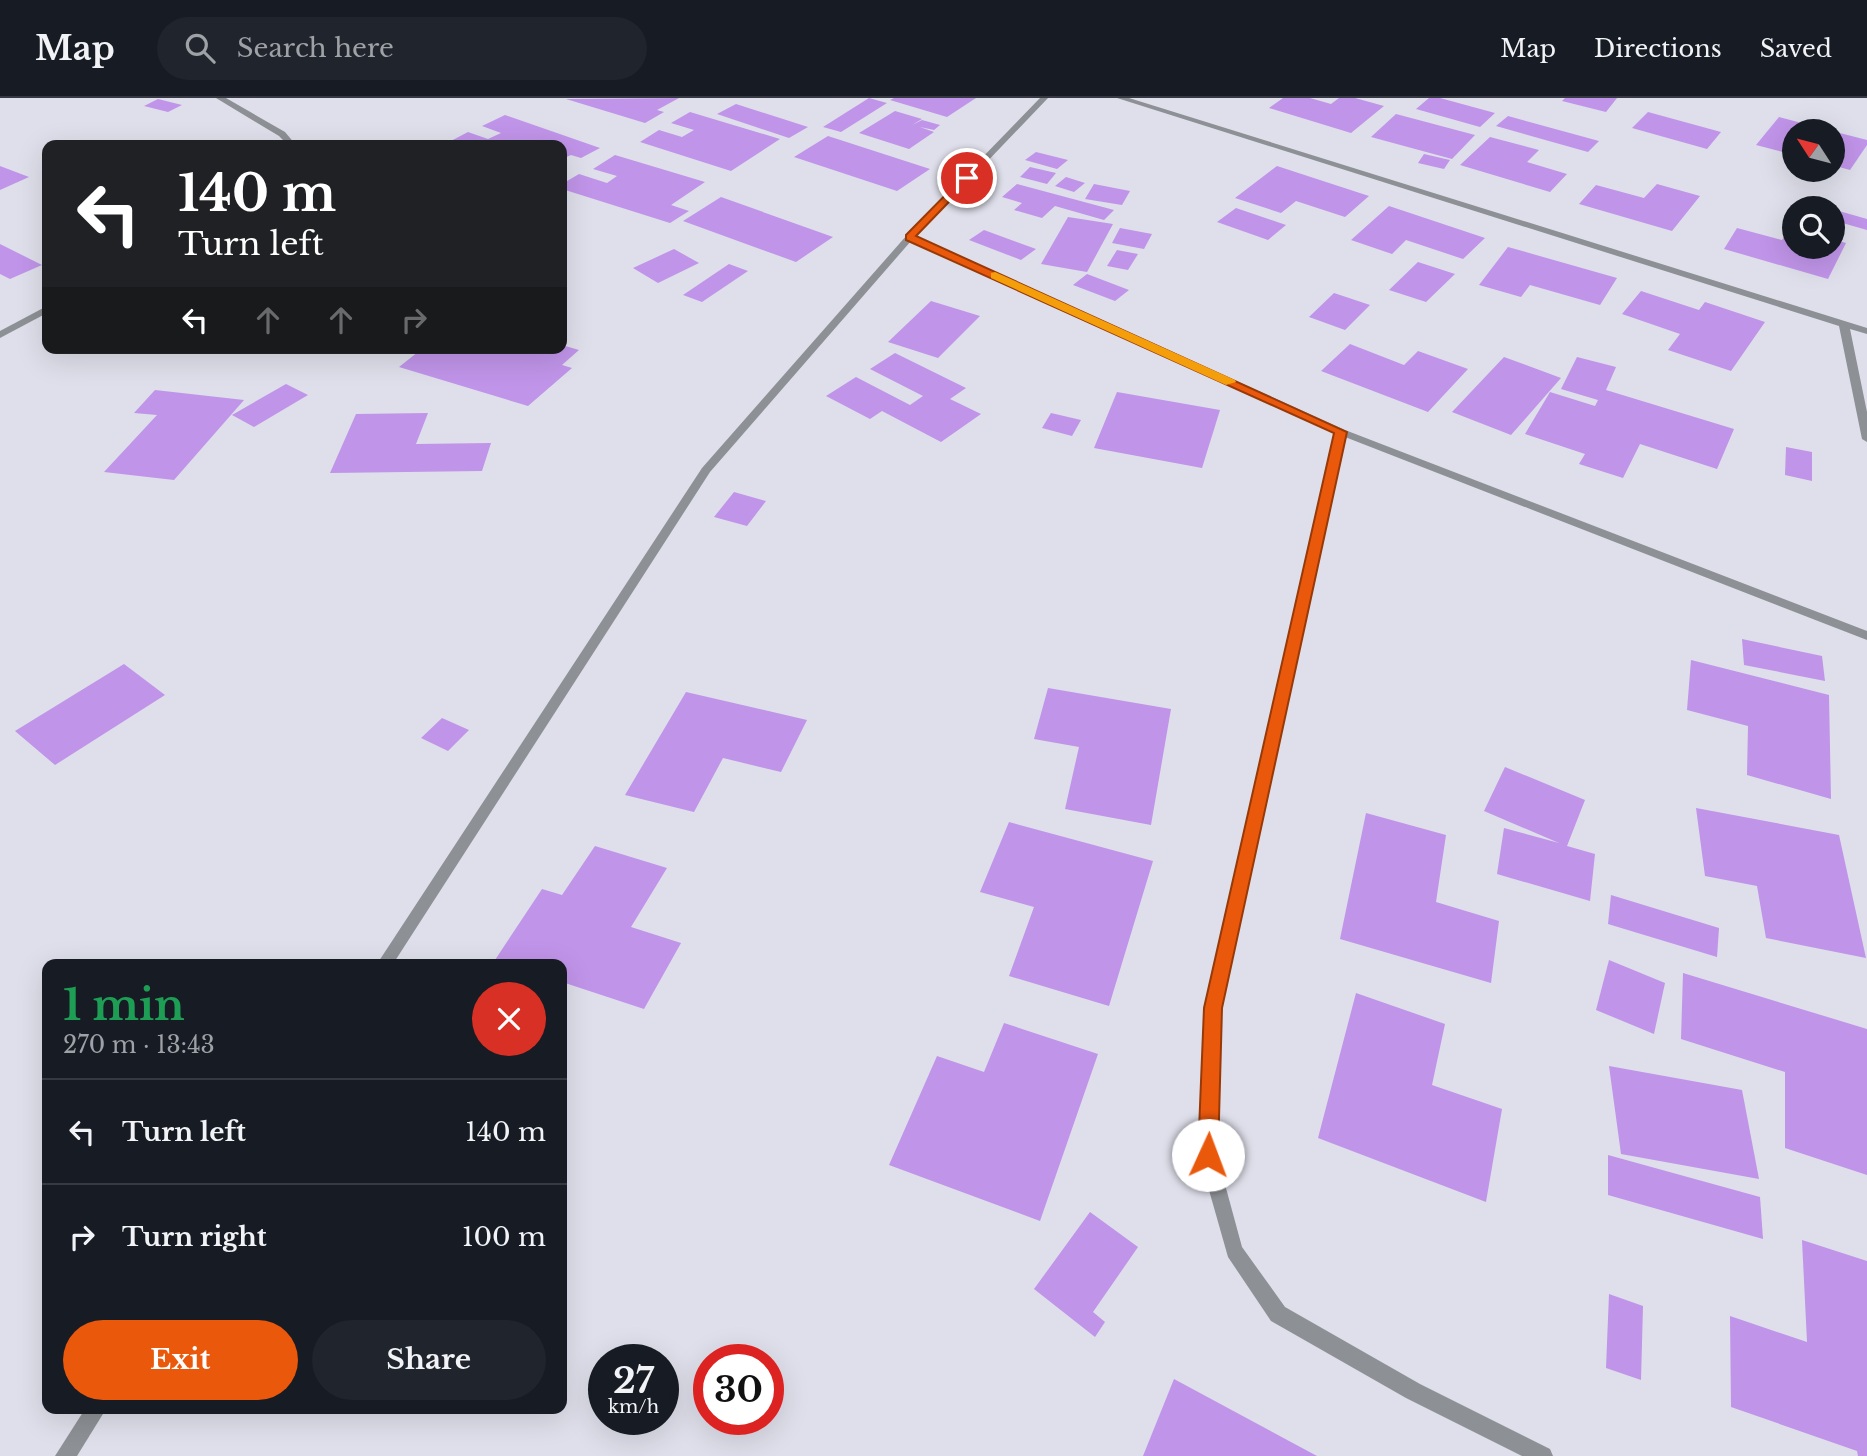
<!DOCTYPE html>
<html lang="en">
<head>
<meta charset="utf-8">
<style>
	:root { --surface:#171b24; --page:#20242c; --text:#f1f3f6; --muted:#9ea1a6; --line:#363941; --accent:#ea580c }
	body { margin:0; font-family:"Libre Baskerville",serif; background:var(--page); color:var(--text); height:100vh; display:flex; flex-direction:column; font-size:26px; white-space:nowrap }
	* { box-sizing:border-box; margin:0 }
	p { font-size:23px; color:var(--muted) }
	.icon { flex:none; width:38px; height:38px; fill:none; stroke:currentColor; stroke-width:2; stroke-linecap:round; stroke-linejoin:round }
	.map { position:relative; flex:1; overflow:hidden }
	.drawer { position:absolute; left:42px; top:861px; width:525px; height:455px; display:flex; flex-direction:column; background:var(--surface); border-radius:14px; box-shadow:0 7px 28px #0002 }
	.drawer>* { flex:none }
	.top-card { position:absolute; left:42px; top:42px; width:525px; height:214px; border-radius:14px; box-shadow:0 7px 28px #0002; background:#202124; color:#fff; overflow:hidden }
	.needle { width:46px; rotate:306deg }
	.buttons { position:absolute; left:1782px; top:21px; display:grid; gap:14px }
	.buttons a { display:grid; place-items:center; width:63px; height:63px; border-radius:50%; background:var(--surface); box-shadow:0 7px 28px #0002; font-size:35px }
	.speed { position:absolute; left:588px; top:1246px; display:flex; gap:14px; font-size:35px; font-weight:700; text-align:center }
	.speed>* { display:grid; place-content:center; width:91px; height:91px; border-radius:50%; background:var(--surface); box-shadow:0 7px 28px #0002; line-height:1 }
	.speed small { font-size:18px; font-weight:400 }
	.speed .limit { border:10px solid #d22; background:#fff; color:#111 }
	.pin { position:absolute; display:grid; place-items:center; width:60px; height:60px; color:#fff; margin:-30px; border:4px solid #fff; border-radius:50%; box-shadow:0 2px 7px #0007 }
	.me { position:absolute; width:77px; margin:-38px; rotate:2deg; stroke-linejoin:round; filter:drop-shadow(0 0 5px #0008) }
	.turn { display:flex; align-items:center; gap:24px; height:147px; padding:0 21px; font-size:32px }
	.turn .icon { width:91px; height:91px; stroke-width:2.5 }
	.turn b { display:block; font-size:49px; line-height:60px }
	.lanes { display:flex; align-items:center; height:66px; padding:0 21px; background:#0003; justify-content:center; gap:35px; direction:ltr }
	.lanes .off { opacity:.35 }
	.round { display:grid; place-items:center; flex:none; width:74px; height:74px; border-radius:37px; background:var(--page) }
	.headline { display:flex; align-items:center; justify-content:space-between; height:119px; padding:0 21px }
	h1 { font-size:42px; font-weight:700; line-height:52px; color:#1e9e55 }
	.action { display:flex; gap:14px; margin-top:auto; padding:14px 21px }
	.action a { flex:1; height:80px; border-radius:42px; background:var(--accent); color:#fff; font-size:28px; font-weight:700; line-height:80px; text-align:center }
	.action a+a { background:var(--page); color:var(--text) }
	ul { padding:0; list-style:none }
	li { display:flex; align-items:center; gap:21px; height:105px; padding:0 21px; border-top:2px solid var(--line) }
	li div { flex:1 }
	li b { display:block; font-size:26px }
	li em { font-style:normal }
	header { display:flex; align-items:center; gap:42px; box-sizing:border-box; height:98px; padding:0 35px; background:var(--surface); border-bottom:2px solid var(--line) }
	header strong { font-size:33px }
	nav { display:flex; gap:38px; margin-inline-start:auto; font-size:24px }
	.search { width:490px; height:63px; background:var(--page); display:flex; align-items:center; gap:18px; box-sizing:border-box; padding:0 24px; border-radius:38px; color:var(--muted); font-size:26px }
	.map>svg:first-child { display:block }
</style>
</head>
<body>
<header>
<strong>Map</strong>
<div class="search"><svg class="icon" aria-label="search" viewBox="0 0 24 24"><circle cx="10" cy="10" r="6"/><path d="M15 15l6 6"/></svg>Search here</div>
<nav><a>Map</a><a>Directions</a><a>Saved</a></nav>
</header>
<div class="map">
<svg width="1867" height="1358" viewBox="0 0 1867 1358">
	<rect width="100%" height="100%" fill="#dedfea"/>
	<g fill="#c094e9">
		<path d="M679,0L657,12L664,14L645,25L566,1Z"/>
		<path d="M869,0L887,5L841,34L823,29Z"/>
		<path d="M894,0H976L947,19L890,2Z"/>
		<path d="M1283,0H1310L1331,6L1339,0H1355L1384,8L1351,35L1269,10Z"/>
		<path d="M1429,0H1440L1495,15L1480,29L1416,11Z"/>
		<path d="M1565,0H1617L1606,14L1562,3Z"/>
		<path d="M158,1L182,7L168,14L144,8Z"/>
		<path d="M736,6L808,29L789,40L717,16Z"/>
		<path d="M895,13L922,21L912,27L922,22L940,27L934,32L920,29L934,34L909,51L859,35Z"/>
		<path d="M690,14L780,41L731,73L640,44L659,32L682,39L694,32L671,25Z"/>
		<path d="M1648,14L1721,34L1707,51L1632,30Z"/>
		<path d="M1396,16L1475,37L1452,61L1371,39Z"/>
		<path d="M505,17L600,50L581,60L571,57L562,61V47H454L447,45L468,34L488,41L501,35L482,28Z"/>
		<path d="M1508,18L1599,43L1588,54L1496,28Z"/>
		<path d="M1779,19L1828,32V33H1794V57L1756,47Z"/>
		<path d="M1832,33L1867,42V47L1850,72L1832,67Z"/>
		<path d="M828,38L930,71L897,93L794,59Z"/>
		<path d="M1490,39L1539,52L1527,64L1567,76L1550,94L1460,67Z"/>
		<path d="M1036,54L1068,62L1057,71L1025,62Z"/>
		<path d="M1424,56L1450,62L1444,71L1418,65Z"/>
		<path d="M615,57L705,84L671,107L689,113L670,125L562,91V86L579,76L607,85L617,78L593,71Z"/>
		<path d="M0,68L29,79L0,92Z"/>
		<path d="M1277,68L1369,98L1345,119L1296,103L1281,115L1235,100Z"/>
		<path d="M1030,69L1056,75L1047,86L1020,79Z"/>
		<path d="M1066,79L1085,85L1074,94L1055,88Z"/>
		<path d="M1017,86L1114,112L1104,122L1055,108L1042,120L1014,112L1022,105L1002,99Z"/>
		<path d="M1094,86L1130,93L1122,107L1085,101Z"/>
		<path d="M1657,86L1700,98L1672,133L1579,106L1596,87L1644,100Z"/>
		<path d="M721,99L833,139L796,164L683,123Z"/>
		<path d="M1389,108L1485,140L1463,161L1406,142L1392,156L1351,142Z"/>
		<path d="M1236,110L1286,127L1268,142L1217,124Z"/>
		<path d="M1832,111L1867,121V132L1832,122Z"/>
		<path d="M1068,119L1113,126L1087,174L1041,166Z"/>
		<path d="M1120,130L1152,136L1144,151L1112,145Z"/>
		<path d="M1737,130L1782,142L1789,130L1794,131V149H1832V141L1846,145L1828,181L1724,151Z"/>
		<path d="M984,132L1036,151L1021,162L969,142Z"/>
		<path d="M0,146L42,167L10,181L0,176Z"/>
		<path d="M1508,149L1617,180L1600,207L1530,187L1521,199L1479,187Z"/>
		<path d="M674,151L699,165L658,185L633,170Z"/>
		<path d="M1117,152L1138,156L1128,172L1107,168Z"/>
		<path d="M1418,164L1455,176L1426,204L1389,192Z"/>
		<path d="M729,166L748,173L702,204L683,197Z"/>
		<path d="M1087,176L1129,192L1115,203L1073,187Z"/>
		<path d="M1641,193L1699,212L1705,204L1765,224L1731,273L1668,252L1680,236L1622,216Z"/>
		<path d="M1334,195L1370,207L1345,232L1309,219Z"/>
		<path d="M931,203L980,218L938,260L888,244Z"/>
		<path d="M1350,246L1404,267L1418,253L1468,271L1428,314L1321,273Z"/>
		<path d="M562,247L579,252L562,267L572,270L528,308L399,269L423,250H562Z"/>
		<path d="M895,255L966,290L950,301L981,316L941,344L882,313L870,321L826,298L856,279L910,307L923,298L870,271Z"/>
		<path d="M1504,259L1561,280L1511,337L1452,314Z"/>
		<path d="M1577,259L1616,269L1606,292L1734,331L1717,371L1640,346L1623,380L1579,366L1585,356L1525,336L1550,294L1595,308L1598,302L1561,291Z"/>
		<path d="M286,286L308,297L254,329L232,317Z"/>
		<path d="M155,292L244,302L174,382L104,374L157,317L134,315Z"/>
		<path d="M1117,294L1220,312L1202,370L1094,350Z"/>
		<path d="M428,315L416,346L491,345L482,373L330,375L356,316Z"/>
		<path d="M1051,315L1081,322L1072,338L1042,330Z"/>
		<path d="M1786,349L1812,354V383L1785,377Z"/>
		<path d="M734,394L766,403L747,428L714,419Z"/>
		<path d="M1742,541L1822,558L1825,583L1744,567Z"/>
		<path d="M1691,562L1829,597L1831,701L1747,677L1748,628L1687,612Z"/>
		<path d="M124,566L165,597L55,667L15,633Z"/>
		<path d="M1048,590L1171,611L1151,727L1065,711L1079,649L1034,641Z"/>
		<path d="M686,594L807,622L781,674L723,660L694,714L625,697Z"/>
		<path d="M442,620L469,632L448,653L421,640Z"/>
		<path d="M1505,669L1585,702L1567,748L1595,756L1590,803L1497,776L1504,730L1559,745L1484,713Z"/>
		<path d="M1696,710L1839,737L1866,860L1766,840L1757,788L1705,778Z"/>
		<path d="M1366,715L1446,737L1436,804L1499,823L1491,885L1340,841Z"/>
		<path d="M1009,724L1153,763L1109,908L1009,878L1034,809L980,794Z"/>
		<path d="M595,748L667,770L631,829L681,845L644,911L562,884V866H509L495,862L542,791L562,797Z"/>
		<path d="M1611,797L1719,830L1717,859L1608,826Z"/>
		<path d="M1609,862L1665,885L1654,936L1596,912Z"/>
		<path d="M1683,875L1867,931V1077L1785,1050V974L1681,941Z"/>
		<path d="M1356,895L1445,926L1432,987L1502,1011L1486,1104L1318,1040Z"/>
		<path d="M1004,925L1098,956L1040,1123L889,1067L937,958L984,974Z"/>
		<path d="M1609,968L1742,992L1759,1081L1621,1056Z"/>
		<path d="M1608,1057L1760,1099L1763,1141L1608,1097Z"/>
		<path d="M1090,1114L1138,1149L1093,1214L1105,1224L1095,1239L1034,1191Z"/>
		<path d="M1802,1142L1867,1163V1358H1858L1857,1353L1731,1309L1730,1218L1807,1244Z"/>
		<path d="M1609,1196L1643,1208L1641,1282L1606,1270Z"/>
		<path d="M1174,1281L1317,1358H1143Z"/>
	</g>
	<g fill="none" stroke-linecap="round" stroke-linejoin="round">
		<g fill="#8d9094" fill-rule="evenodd">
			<path d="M216,0H226L285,34L296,47H288L279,38Z"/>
			<path d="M1040,0H1048L916,138L1345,332L1867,533V542L1345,339L1221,910L1217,1057L1242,1149L1285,1209L1420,1286L1550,1351L1553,1358H1522L1406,1300L1271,1223L1228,1159L1199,1057L1205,910L1335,335L911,143L710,374L393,866H377L702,370L907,137Z"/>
			<path d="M1117,0H1129L1867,230V236L1850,231L1867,314V344L1862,341L1839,228Z"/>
			<path d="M47,208V215L0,240V233Z"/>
			<path d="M85,1311H106L77,1358H55Z"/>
		</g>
	</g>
	<path fill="#ea580c" stroke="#983908" stroke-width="2" d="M964,78L972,80L916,138L1347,334L1222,910L1218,1057L1215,1064L1208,1066L1201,1064L1198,1057L1204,910L1334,335L906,142V137Z"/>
	<path fill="#f59e0b" d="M995,174L1235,282L1236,284L1226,287L991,180V175Z"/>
</svg>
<div class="buttons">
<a><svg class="needle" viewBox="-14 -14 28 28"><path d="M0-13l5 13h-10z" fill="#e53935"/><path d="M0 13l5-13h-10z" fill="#9ea1a6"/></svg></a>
<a><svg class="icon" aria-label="search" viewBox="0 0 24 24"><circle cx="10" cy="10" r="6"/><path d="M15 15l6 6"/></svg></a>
</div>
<div class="speed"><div>27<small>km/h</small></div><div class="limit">30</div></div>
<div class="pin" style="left:967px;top:80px;background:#d93025"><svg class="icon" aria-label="arrive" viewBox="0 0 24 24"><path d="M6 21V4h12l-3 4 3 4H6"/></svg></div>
<svg class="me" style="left:1208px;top:1057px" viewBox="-20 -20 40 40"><circle r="19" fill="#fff"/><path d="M0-13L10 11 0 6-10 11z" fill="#ea580c"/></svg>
<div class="top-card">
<div class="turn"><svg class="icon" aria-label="left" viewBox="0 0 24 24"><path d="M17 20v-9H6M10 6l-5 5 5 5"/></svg><div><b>140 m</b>Turn left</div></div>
<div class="lanes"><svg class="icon" aria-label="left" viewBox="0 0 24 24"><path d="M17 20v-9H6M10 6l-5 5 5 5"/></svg><svg class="icon off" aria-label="ahead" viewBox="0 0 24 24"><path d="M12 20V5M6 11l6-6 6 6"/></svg><svg class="icon off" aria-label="ahead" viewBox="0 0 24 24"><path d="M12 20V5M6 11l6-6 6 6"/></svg><svg class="icon off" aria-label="right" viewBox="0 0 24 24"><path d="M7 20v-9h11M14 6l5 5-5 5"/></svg></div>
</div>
<section class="drawer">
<div class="headline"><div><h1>1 min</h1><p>270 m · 13:43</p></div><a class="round" style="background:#d93025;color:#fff"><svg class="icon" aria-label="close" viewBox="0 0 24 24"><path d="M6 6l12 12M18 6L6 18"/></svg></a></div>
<ul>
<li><svg class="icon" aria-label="left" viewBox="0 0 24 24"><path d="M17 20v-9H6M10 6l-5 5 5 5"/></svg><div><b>Turn left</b></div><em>140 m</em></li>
<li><svg class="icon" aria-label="right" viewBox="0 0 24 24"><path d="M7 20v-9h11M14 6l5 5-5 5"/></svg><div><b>Turn right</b></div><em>100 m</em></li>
</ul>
<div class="action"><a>Exit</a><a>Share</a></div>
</section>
</div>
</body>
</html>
